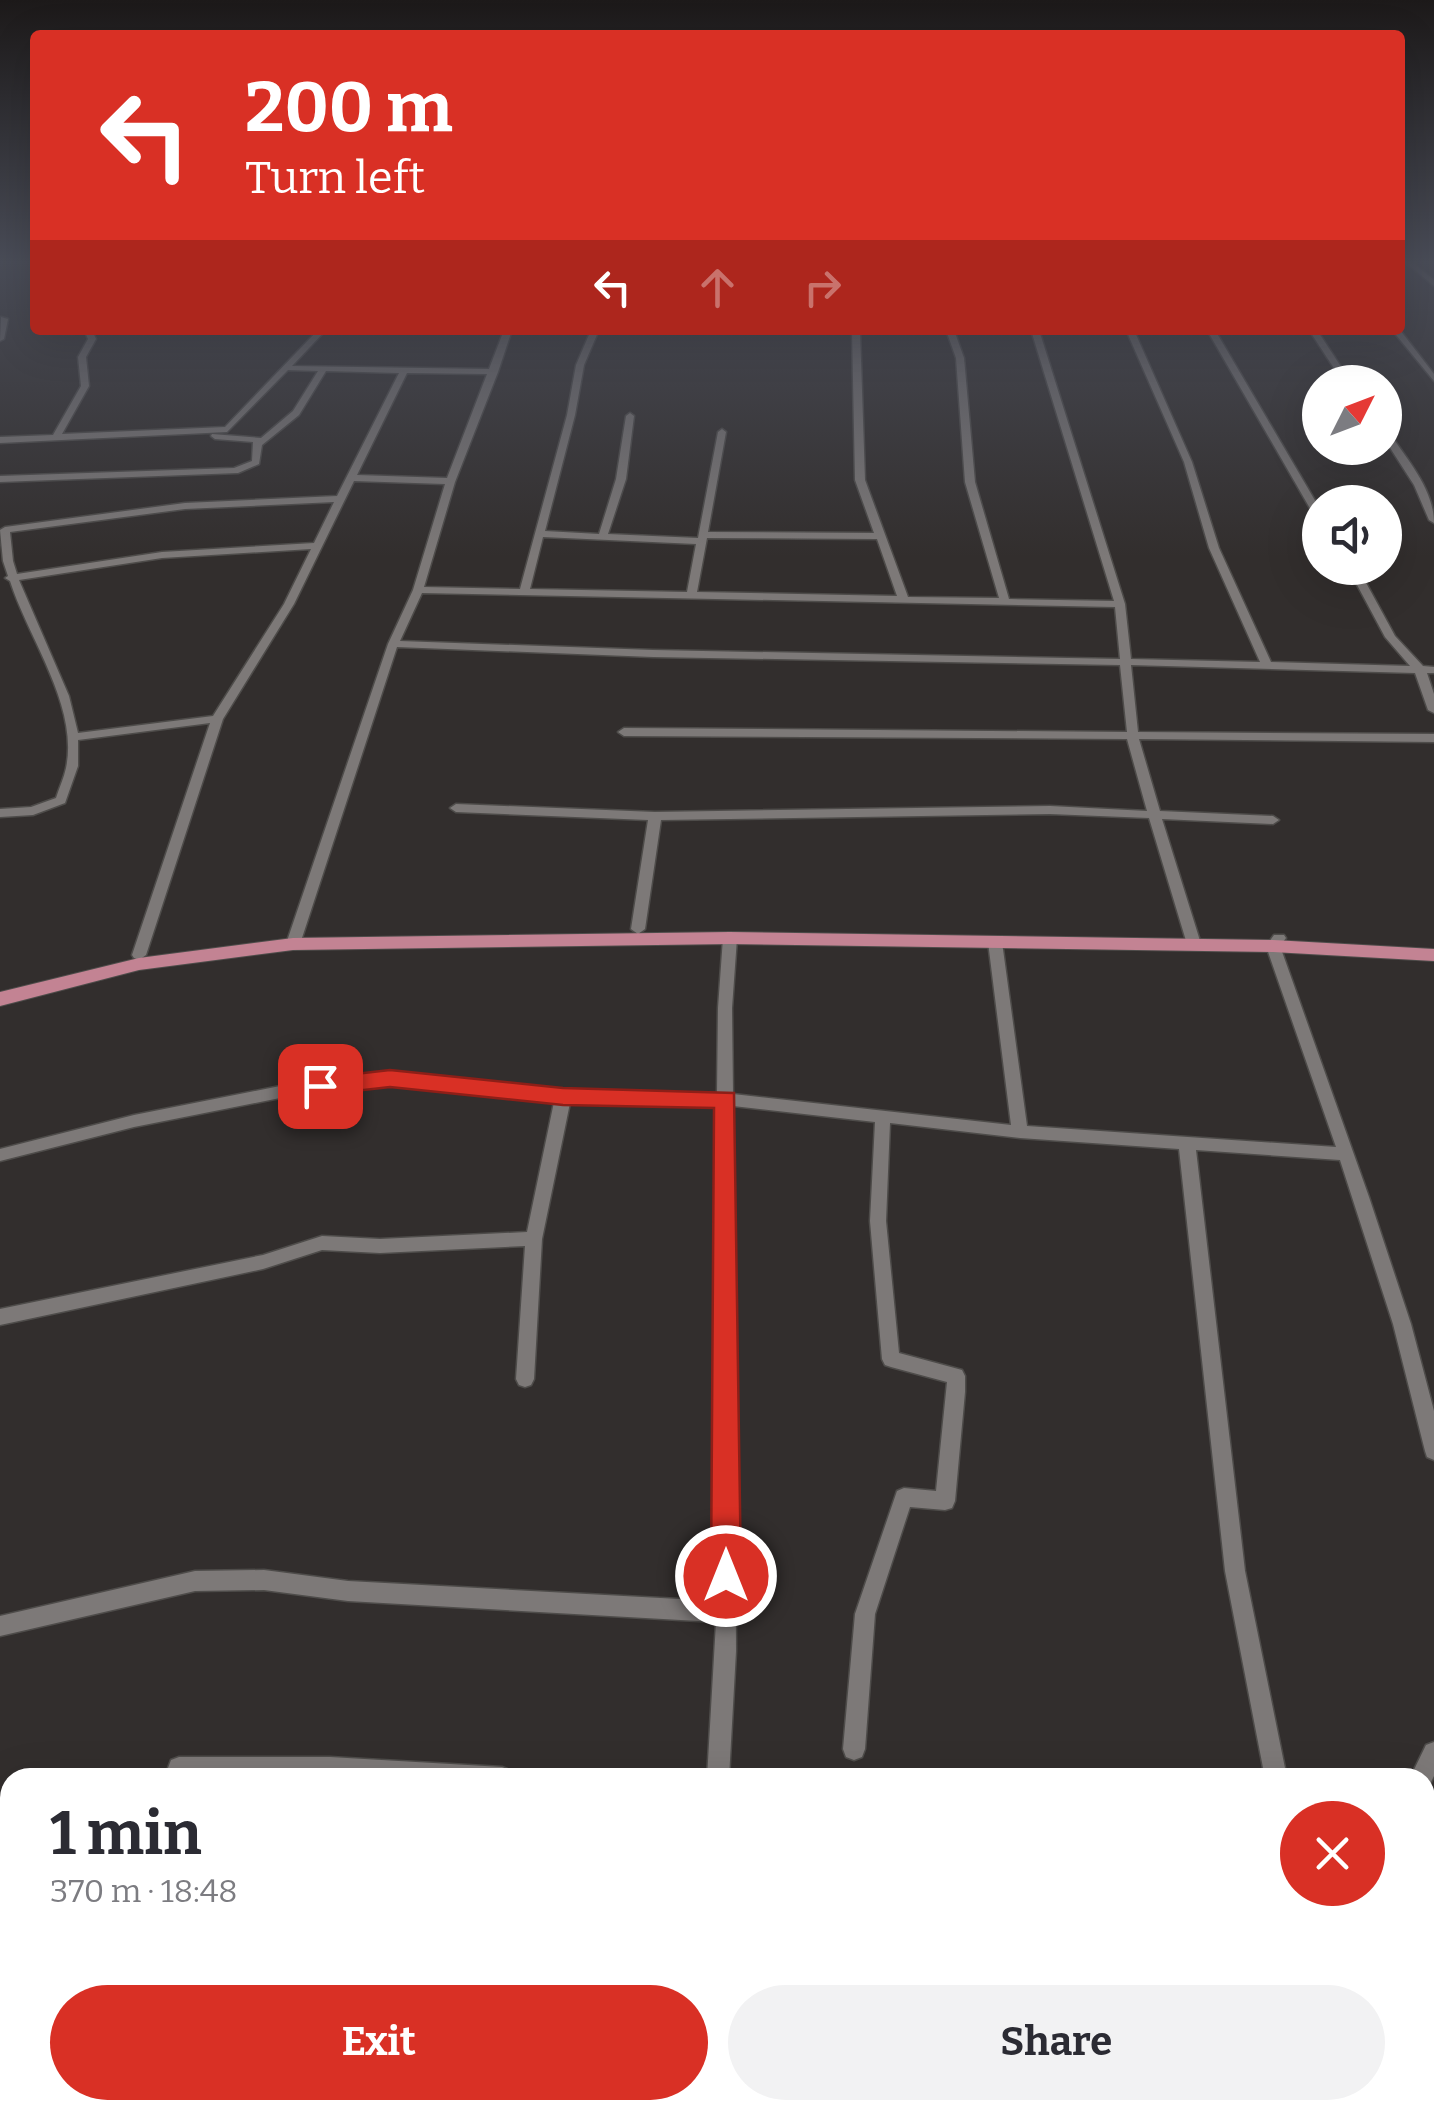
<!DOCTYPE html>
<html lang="en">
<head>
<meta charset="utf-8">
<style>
	:root { --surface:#fff; --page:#f2f2f3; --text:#2b2b33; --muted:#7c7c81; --accent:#d93025 }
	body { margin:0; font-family:Bitter,serif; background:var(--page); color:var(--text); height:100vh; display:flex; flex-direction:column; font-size:38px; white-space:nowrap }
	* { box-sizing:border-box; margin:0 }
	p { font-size:32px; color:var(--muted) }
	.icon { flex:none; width:55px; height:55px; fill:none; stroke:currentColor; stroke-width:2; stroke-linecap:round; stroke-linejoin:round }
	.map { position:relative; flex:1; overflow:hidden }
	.panel { position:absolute; left:0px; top:1768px; width:1435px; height:352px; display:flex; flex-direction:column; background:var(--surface); border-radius:30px 30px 0 0; box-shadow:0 10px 40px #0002 }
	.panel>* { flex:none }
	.top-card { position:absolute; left:30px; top:30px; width:1375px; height:305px; border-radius:10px; box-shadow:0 10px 40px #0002; background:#d93025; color:#fff; overflow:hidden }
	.needle { width:65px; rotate:48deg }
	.fabs { position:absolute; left:1302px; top:365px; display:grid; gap:20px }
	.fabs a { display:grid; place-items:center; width:100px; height:100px; border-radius:50%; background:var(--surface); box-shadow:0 10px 40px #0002; font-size:50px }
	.pin { position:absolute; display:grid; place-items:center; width:85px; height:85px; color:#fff; margin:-42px; border-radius:20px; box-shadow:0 5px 15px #0006 }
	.me { position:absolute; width:110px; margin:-55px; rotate:0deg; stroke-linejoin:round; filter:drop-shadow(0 0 8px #0008) }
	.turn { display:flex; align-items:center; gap:35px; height:210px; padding:0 50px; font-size:45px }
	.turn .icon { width:130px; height:130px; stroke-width:2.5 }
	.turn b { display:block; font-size:70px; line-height:85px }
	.lanes { display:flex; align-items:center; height:95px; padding:0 50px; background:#0003; justify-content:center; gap:50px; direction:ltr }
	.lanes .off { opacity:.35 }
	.round { display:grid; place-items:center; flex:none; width:105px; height:105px; border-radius:52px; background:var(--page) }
	.headline { display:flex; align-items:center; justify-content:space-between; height:170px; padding:0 50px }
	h1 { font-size:60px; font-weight:700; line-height:75px }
	.button { display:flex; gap:20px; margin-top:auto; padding:20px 50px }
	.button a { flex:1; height:115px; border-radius:60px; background:var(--accent); color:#fff; font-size:40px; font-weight:700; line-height:115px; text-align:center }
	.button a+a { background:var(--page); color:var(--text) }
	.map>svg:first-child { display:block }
</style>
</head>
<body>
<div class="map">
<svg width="1434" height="2119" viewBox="0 0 1434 2119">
	<rect width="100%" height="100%" fill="#322e2d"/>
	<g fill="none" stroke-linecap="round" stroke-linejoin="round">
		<defs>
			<g id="minor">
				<path d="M1404,261H1411L1434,280V286Z"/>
				<path d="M1,317L8,319L4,339L0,341Z"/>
				<path d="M84,330H92L96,339L86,357L89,386L62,434L225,427L318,330H326L292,366L489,369L504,330H512L498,372L455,482L424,587L520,589L567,415L576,365L591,330H599L584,365L575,415L545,531L599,534L616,479L626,416L630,413L634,416L626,479L608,534L698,538L718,432L722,429L726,432L708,532L874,533L855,480L852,330H860L865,480L908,597L999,598L965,482L956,358L946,330H954L964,358L975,482L1009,599L1114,601L1031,330H1039L1125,604L1131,659L1260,662L1209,548L1184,462L1126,330H1134L1192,462L1219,548L1271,662L1410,666L1385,637L1348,568H1358L1395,636L1423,666L1434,667V673H1427L1434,694V713L1428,710L1415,673L1131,665L1138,732L1434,734V742L1139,739L1160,811L1273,816L1279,820L1273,824L1162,819L1201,944L1194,949L1187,944L1149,818L1050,814L661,820L645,929L638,934L631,929L648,820L456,812L450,808L456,804L655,812L1050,806L1147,811L1127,739L624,736L618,732L624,728L1127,732L1120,665L653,657L397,647L300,944L293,949L286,944L388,644L413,590L445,484L354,481L294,604L223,719L146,955L139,960L134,958L132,955L210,723L78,740V766L65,803L33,815L0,817V809L31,807L56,798C59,788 64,778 66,768C79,706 28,638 10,581L5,578L8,576L3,561L0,530L5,527L185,503L337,496L399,373L326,371L299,415L262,445L259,464L238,473L0,482V476L234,468L252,461L253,442L215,439L211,436L212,434L261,438L293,411L318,371L288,370L227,432L0,443V437L53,435L81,386L78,357L88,339ZM407,373L487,374L447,478L357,475ZM334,502L314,543L162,552L17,574L13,561L10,532L185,509ZM543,537L696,544L687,592L530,589ZM707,538L877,539L897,596L697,592ZM311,549L284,604L213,716L78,733L69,696L19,580L162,558ZM422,593L1115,607L1120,659L653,650L400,641Z"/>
				<path d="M1207,330H1215L1320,509V520L1315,517Z"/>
				<path d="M1309,330H1317L1351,382H1343Z"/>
				<path d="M1392,330H1400L1434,374V381Z"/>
				<path d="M1385,430L1388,431C1406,458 1434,489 1434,523L1429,520L1414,485L1385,440Z"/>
				<path d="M730,933L737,938L732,1008L733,1094L1011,1125L988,942L995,937L1002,942L1027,1126L1336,1147L1266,946L1274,935H1284L1286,938L1280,946L1369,1197L1411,1324L1434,1411V1460L1427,1457L1425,1451L1393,1324L1340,1160L1196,1150L1245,1571L1287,1778H1265L1225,1571L1179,1149L1020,1138L890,1123L886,1221L899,1353L962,1370L965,1376V1392L955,1501L952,1508L945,1510L910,1507L875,1614L865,1749L862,1757L854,1760L846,1757L843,1749L855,1614L897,1491L904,1488L936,1491L946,1392L947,1382L891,1367L885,1365L882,1359L870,1221L875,1122L733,1106L736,1651L729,1778H707L716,1622L348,1601L264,1590L195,1591L0,1636V1616L195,1571L264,1570L348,1581L716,1601L717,1105L570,1103L542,1239L534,1379L531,1385L525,1387L519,1385L516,1379L525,1246L380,1253L322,1250L263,1269L0,1325V1309L263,1255L322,1236L380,1239L527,1232L554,1102L390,1084L285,1097L134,1127L0,1161V1149L134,1115L285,1085L390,1072L563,1091L717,1093L718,1008L723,938Z"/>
				<path d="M1434,1742V1776L1429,1786L1425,1787V1778H1410L1426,1745Z"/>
				<path d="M179,1757H330L502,1767L510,1770L513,1778H175L171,1776L168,1768L171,1760Z"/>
				<path d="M10,2086V2110H14L0,2116V2090Z"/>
				<path d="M691,2110H717L716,2119H690Z"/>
				<rect x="971" y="2110" width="26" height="9"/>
			</g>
			<path id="major" d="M730,932L1273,940L1434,949V961L1273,952L730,944L293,950L139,970L0,1006V992L139,958L293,938Z"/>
		</defs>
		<use href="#minor" stroke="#4e4c4a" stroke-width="3"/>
		<use href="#major" stroke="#4e4c4a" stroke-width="2"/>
		<use href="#minor" fill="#7d7978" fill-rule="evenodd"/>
		<use href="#major" fill="#c38393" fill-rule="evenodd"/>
	</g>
	<linearGradient id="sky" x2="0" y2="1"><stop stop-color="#1c1919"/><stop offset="0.47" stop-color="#494c57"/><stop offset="1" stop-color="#494c57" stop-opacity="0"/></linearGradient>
	<rect width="1434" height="557" fill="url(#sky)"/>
	<path fill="#d93025" stroke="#8d1f18" stroke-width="2.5" d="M390,1070L563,1088L734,1093L741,1576L737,1587L726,1591L715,1587L711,1576L714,1108L563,1105L390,1087L320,1095L308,1086L320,1078Z"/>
</svg>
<div class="fabs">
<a><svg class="needle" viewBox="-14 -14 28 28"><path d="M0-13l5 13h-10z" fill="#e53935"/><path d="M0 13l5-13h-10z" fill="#7c7c81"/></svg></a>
<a><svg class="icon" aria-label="sound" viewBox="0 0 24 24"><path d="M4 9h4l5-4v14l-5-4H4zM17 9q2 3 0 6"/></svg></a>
</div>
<div class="pin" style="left:320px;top:1086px;background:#d93025"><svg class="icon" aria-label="arrive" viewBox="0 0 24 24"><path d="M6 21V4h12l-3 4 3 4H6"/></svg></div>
<svg class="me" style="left:726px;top:1576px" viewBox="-20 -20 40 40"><circle r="17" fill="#d93025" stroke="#fff" stroke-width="3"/><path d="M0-11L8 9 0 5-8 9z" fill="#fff"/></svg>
<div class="top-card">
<div class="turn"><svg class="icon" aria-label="left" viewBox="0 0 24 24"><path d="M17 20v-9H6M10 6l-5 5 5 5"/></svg><div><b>200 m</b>Turn left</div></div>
<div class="lanes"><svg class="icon" aria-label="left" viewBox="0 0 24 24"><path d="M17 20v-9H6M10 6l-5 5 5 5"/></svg><svg class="icon off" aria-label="ahead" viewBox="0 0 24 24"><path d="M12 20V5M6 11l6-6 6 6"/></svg><svg class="icon off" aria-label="right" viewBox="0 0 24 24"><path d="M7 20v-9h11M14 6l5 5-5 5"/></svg></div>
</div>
<section class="panel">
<div class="headline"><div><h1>1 min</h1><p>370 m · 18:48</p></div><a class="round" style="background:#d93025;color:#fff"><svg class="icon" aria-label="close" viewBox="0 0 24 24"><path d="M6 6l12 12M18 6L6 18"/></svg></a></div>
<div class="button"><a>Exit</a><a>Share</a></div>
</section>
</div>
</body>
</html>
